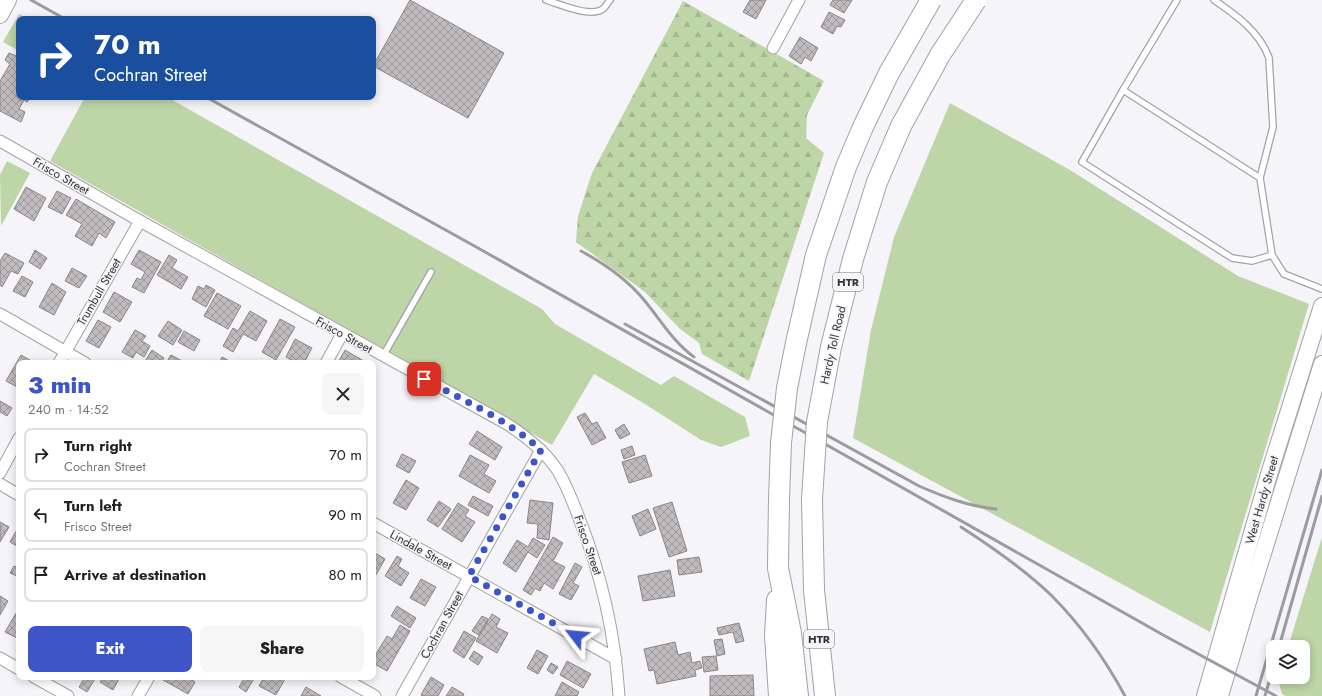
<!DOCTYPE html>
<html lang="en">
<head>
<meta charset="utf-8">
<style>
	:root { --surface:#fff; --page:#f6f6f6; --text:#222; --muted:#767676; --line:#e0e0e0; --accent:#3d55c8 }
	body { margin:0; font-family:Jost,sans-serif; background:var(--page); color:var(--text); height:100vh; display:flex; flex-direction:column; font-size:15px; white-space:nowrap }
	* { box-sizing:border-box; margin:0 }
	p { font-size:13px; color:var(--muted) }
	.icon { flex:none; width:22px; height:22px; fill:none; stroke:currentColor; stroke-width:2; stroke-linecap:round; stroke-linejoin:round }
	.map { position:relative; flex:1; overflow:hidden }
	.sheet { position:absolute; left:16px; top:360px; width:360px; height:320px; display:flex; flex-direction:column; background:var(--surface); border-radius:8px; box-shadow:0 2px 10px #0003 }
	.sheet>* { flex:none }
	.guide { position:absolute; left:16px; top:16px; width:360px; height:84px; border-radius:8px; box-shadow:0 2px 10px #0003; background:#1a4fa0; color:#fff; overflow:hidden }
	.tools { position:absolute; left:1266px; top:640px; display:grid; gap:8px }
	.tools a { display:grid; place-items:center; width:44px; height:44px; border-radius:8px; background:var(--surface); box-shadow:0 2px 10px #0003; font-size:20px }
	.pin { position:absolute; display:grid; place-items:center; width:34px; height:34px; color:#fff; margin:-17px; border-radius:8px; box-shadow:0 2px 6px #0006 }
	.me { position:absolute; width:44px; margin:-22px; rotate:299deg; stroke-linejoin:round; filter:drop-shadow(0 0 3px #0008) }
	.turn { display:flex; align-items:center; gap:14px; height:84px; padding:0 12px; font-size:18px }
	.turn .icon { width:52px; height:52px; stroke-width:2.5 }
	.turn b { display:block; font-size:28px; line-height:34px }
	.round { display:grid; place-items:center; flex:none; width:42px; height:42px; border-radius:8px; background:var(--page) }
	.head { display:flex; align-items:center; justify-content:space-between; height:68px; padding:0 12px }
	h1 { font-size:24px; font-weight:800; line-height:30px; color:var(--accent) }
	.action { display:flex; gap:8px; margin-top:auto; padding:8px 12px }
	.action a { flex:1; height:46px; border-radius:8px; background:var(--accent); color:#fff; font-size:16px; font-weight:800; line-height:46px; text-align:center }
	.action a+a { background:var(--page); color:var(--text) }
	ul { padding:0; list-style:none }
	li { display:flex; align-items:center; gap:12px; height:54px; margin:0 8px 6px; padding:0 4px; border:2px solid var(--line); border-radius:8px }
	li div { flex:1 }
	li b { display:block; font-size:15px }
	li em { font-style:normal }
	.map>svg:first-child { display:block }
</style>
</head>
<body>
<div class="map">
<svg width="1322" height="696" viewBox="0 0 1322 696">
	<defs>
		<pattern id="forest-firs" width="22" height="20" patternUnits="userSpaceOnUse"><rect width="22" height="20" fill="#bed5a7"/><path d="M5 1l3.5 6h-7zM16 11l3.5 6h-7z" fill="#a4b790"/></pattern>
		<pattern id="building-cross-hatch" width="8" height="8" patternUnits="userSpaceOnUse"><rect width="8" height="8" fill="#c0bbbc"/><path d="M0 0l8 8M0 8l8-8" fill="none" stroke="#9d999a"/></pattern>
	</defs>
	<rect width="100%" height="100%" fill="#f4f4f9"/>
	<g fill="#bed5a7">
		<path d="M19,14L29,19H19V51L3,42Z"/>
		<path d="M85,97H167L542,309L555,324L661,385L674,376L745,417L750,436L721,447L701,440L645,404L594,374L552,445L50,161Z"/>
		<path d="M950,103L1070,170L1238,276L1309,304L1210,632L853,438L871,330L894,237Z"/>
		<path d="M7,161L30,173L1,226L0,175Z"/>
		<path d="M1322,537V696H1285L1282,694L1278,680L1279,677H1303V647H1288Z"/>
	</g>
	<path fill="url(#forest-firs)" d="M683,1L824,81L807,115L806,138L824,153L749,381L702,354L699,343L679,328L645,292L576,242L578,216L592,173Z"/>
	<g fill="url(#building-cross-hatch)" stroke="#8b8587">
		<path d="M410,0L504,53L468,118L373,66Z"/>
		<path d="M750,0H766L756,19L743,12Z"/>
		<path d="M833,0H852L844,13L830,5Z"/>
		<path d="M829,12L845,20L841,27L837,26L833,34L821,27Z"/>
		<path d="M800,37L818,48L811,61L805,57L801,64L789,56Z"/>
		<path d="M9,53L19,57V97H31L27,102L24,100L19,109L25,112L21,122L0,111V81L10,64L5,60Z"/>
		<path d="M26,187L46,198L34,221L14,209Z"/>
		<path d="M57,191L71,198L62,214L48,207Z"/>
		<path d="M76,199L115,222L106,238L99,233L92,246L75,236L82,224L66,215Z"/>
		<path d="M35,250L47,258L40,269L29,262Z"/>
		<path d="M139,250L161,262L144,293L132,287L137,278L141,280L145,272L131,264Z"/>
		<path d="M5,253L24,263L18,274L11,271L2,287L0,285V261Z"/>
		<path d="M169,255L177,260L172,268L188,277L181,289L157,275Z"/>
		<path d="M72,268L87,276L79,288L65,281Z"/>
		<path d="M22,276L33,282L25,297L13,291Z"/>
		<path d="M52,283L66,292L54,315L39,307Z"/>
		<path d="M206,285L215,290L206,307L192,299L198,286L204,289Z"/>
		<path d="M114,292L132,302L120,322L103,312Z"/>
		<path d="M217,293L241,306L228,329L204,316Z"/>
		<path d="M250,311L267,321L256,341L243,334L233,352L223,346L233,328L238,331Z"/>
		<path d="M280,319L295,327L276,360L262,352Z"/>
		<path d="M98,320L111,327L99,348L86,341Z"/>
		<path d="M168,321L182,330L173,345L158,336Z"/>
		<path d="M135,330L146,336L142,341L150,346L144,357L136,352L133,358L122,352Z"/>
		<path d="M184,331L200,340L194,351L178,342Z"/>
		<path d="M295,339L312,348L304,363H297L286,357Z"/>
		<path d="M152,350L164,358L161,363H144Z"/>
		<path d="M345,350L367,363H338Z"/>
		<path d="M21,355L35,363H19V388L6,381Z"/>
		<path d="M171,355L184,362L183,363H166Z"/>
		<path d="M222,357L233,363H219Z"/>
		<path d="M0,401L12,408L7,416L0,412Z"/>
		<path d="M585,413L592,424L597,422L606,438L592,445L577,417Z"/>
		<path d="M624,424L630,434L620,439L615,430Z"/>
		<path d="M477,431L502,447L495,460L469,444Z"/>
		<path d="M632,446L635,455L624,459L621,450Z"/>
		<path d="M402,454L416,461L409,473L396,466Z"/>
		<path d="M470,455L489,465L484,474L496,481L489,493L459,476Z"/>
		<path d="M645,455L652,476L629,483L622,462Z"/>
		<path d="M406,480L419,488L406,510L393,503Z"/>
		<path d="M473,496L493,506L488,516L468,505Z"/>
		<path d="M530,500L553,503L549,540L537,538L538,524L527,523Z"/>
		<path d="M439,501L451,509L438,527L427,520Z"/>
		<path d="M672,502L687,551L669,557L653,508Z"/>
		<path d="M458,503L469,510L465,516L475,522L462,542L442,529Z"/>
		<path d="M648,509L656,529L640,536L632,516Z"/>
		<path d="M0,522L9,527L0,542Z"/>
		<path d="M19,526V547L10,542Z"/>
		<path d="M553,537L563,543L553,561L565,567L553,589L544,583L540,591L535,588L531,595L523,590Z"/>
		<path d="M533,538L545,545L537,558L528,552L516,572L503,563L517,540L528,547Z"/>
		<path d="M373,552L385,559L373,580Z"/>
		<path d="M397,556L402,559L398,566L409,573L401,586L385,576Z"/>
		<path d="M699,557L702,572L679,575L677,560Z"/>
		<path d="M575,563L582,567L573,583L579,586L571,600L559,594Z"/>
		<path d="M14,566L19,568L17,576L10,573Z"/>
		<path d="M670,570L675,596L643,601L638,576Z"/>
		<path d="M421,579L436,587L425,606L410,598Z"/>
		<path d="M0,596L8,601L0,615Z"/>
		<path d="M397,606L416,618L410,628L391,616Z"/>
		<path d="M18,610H19V639L5,632Z"/>
		<path d="M492,614L500,619L496,627L508,633L497,653L476,641Z"/>
		<path d="M482,616L488,619L479,635L472,631Z"/>
		<path d="M739,623L744,641L736,643L733,632L719,635L717,628Z"/>
		<path d="M400,625L410,631L387,671L373,663V659L387,636L392,639Z"/>
		<path d="M464,631L476,638L464,658L453,651Z"/>
		<path d="M722,639L725,654L717,656L714,640Z"/>
		<path d="M675,642L678,655L690,652L692,663L700,661L702,668L695,670L696,676L657,684L654,670L649,671L644,649Z"/>
		<path d="M537,650L548,656L538,674L527,668Z"/>
		<path d="M474,651L483,657L478,665L469,659Z"/>
		<path d="M716,656L718,670L704,672L702,657Z"/>
		<path d="M567,661L591,674L583,688L560,675Z"/>
		<path d="M551,663L558,667L553,674L547,670Z"/>
		<path d="M753,675L754,696H710V676Z"/>
		<path d="M85,677H96L87,692L79,687Z"/>
		<path d="M103,677H120L113,690L100,682Z"/>
		<path d="M165,677H187L195,682L188,694L163,680Z"/>
		<path d="M245,677H255L246,692L239,687Z"/>
		<path d="M264,677H286L276,695L259,686Z"/>
		<path d="M431,677L444,685L438,696H422L421,695Z"/>
		<path d="M562,682L579,692L577,696H555Z"/>
		<path d="M306,687L321,696H301Z"/>
		<path d="M452,687L464,694L463,696H446Z"/>
	</g>
	<g fill="none" stroke-linecap="round" stroke-linejoin="round">
		<defs>
			<g id="lane">
				<path d="M546,0C560,4 592,19 604,8C606,6 608,2 610,0"/>
				<path d="M1214,0C1236,15 1260,32 1269,58L1273,127L1260,178"/>
				<path d="M1123,90L1177,0"/>
				<path d="M1272,255L1252,261L1232,258L1082,162L1123,90L1260,178L1272,255L1284,274L1322,289"/>
				<path d="M383,356L431,272"/>
			</g>
			<g id="street">
				<path d="M773,48L799,0"/>
				<path d="M0,141L140,221L507,424C527,437 545,451 558,471C567,486 573,502 579,518C602,576 615,634 619,696"/>
				<path d="M0,314L85,363"/>
				<path d="M59,363L140,221"/>
				<path d="M326,363L342,334"/>
				<path d="M0,473L19,438"/>
				<path d="M0,484L19,495"/>
				<path d="M373,523L616,659"/>
				<path d="M0,658L19,669"/>
				<path d="M34,677L68,696"/>
				<path d="M341,677L375,696"/>
				<path d="M138,696L149,677"/>
				<path d="M402,696L541,450"/>
			</g>
			<g id="secondary">
				<path d="M0,15L8,0"/>
				<path d="M1205,696L1270,471L1322,306"/>
				<path d="M1220,696L1249,598L1322,364"/>
			</g>
			<g id="highway">
				<path d="M778,568L791,633L798,696"/>
				<path d="M814,590L825,696"/>
				<path d="M777,600L775,635L779,696"/>
			</g>
		</defs>
		<use href="#lane" stroke="#a2a2a7" stroke-width="8"/>
		<use href="#street" stroke="#a2a2a7" stroke-width="13"/>
		<use href="#secondary" stroke="#a2a2a7" stroke-width="18"/>
		<use href="#highway" stroke="#a2a2a7" stroke-width="22"/>
		<use href="#lane" stroke="#fff" stroke-width="5.5"/>
		<use href="#street" stroke="#fff" stroke-width="11"/>
		<use href="#secondary" stroke="#fff" stroke-width="16"/>
		<use href="#highway" stroke="#fff" stroke-width="20"/>
		<g stroke="#9c9ca0" stroke-width="3">
			<path d="M31,0L65,19"/>
			<path d="M206,97L478,248L1165,636L1276,696"/>
			<path d="M581,251C605,264 627,279 644,300C660,319 673,342 694,357"/>
			<path d="M625,324L919,486C944,497 968,506 996,509"/>
			<path d="M961,527C992,547 1024,569 1051,595C1081,625 1105,659 1125,696"/>
			<path d="M1279,647L1322,496"/>
			<path d="M1256,696L1322,470"/>
			<path d="M1265,696L1273,668"/>
		</g>
		<defs>
			<g id="highway-bridge">
				<path d="M778,568L779,499L781,443L787,388L796,343L816,255L846,167L863,127L889,73L931,0"/>
				<path d="M814,590L812,499L817,422L831,347L853,259L877,182L901,126L940,55L976,0"/>
			</g>
		</defs>
		<use href="#highway-bridge" stroke="#a2a2a7" stroke-width="22" stroke-linecap="butt"/>
		<use href="#highway-bridge" stroke="#fff" stroke-width="20"/>
	</g>
	<g fill="none" stroke-linecap="round" stroke-linejoin="round">
		<path stroke="#3d55c8" stroke-width="7" stroke-dasharray="0 12.6" d="M424,379C464,401 507,419 541,450L469,576L576,636"/>
	</g>
	<g text-anchor="middle" dominant-baseline="central" stroke-width="3" stroke-linejoin="round" paint-order="stroke">
		<g fill="#f4f4f9" stroke="#6e6e71" stroke-width="1">
			<rect x="833" y="273" width="30" height="18" rx="3"/>
			<rect x="804" y="630" width="30" height="18" rx="3"/>
		</g>
		<g font-size="11" font-weight="bold" fill="#353537">
			<text x="848" y="282">HTR</text>
			<text x="819" y="639">HTR</text>
		</g>
		<g font-size="12" fill="#353537" stroke="#f4f4f9">
			<text transform="translate(61 176) rotate(30)">Frisco Street</text>
			<text transform="translate(99 292) rotate(-60)">Trumbull Street</text>
			<text transform="translate(344 335) rotate(29)">Frisco Street</text>
			<text transform="translate(833 345) rotate(-77)">Hardy Toll Road</text>
			<text transform="translate(1262 500) rotate(-74)">West Hardy Street</text>
			<text transform="translate(588 545) rotate(71)">Frisco Street</text>
			<text transform="translate(421 550) rotate(29)">Lindale Street</text>
			<text transform="translate(442 625) rotate(-61)">Cochran Street</text>
		</g>
	</g>
</svg>
<div class="tools">
<a><svg class="icon" aria-label="layers" viewBox="0 0 24 24"><path d="M12 4l9 5-9 5-9-5zM3 14l9 5 9-5"/></svg></a>
</div>
<div class="pin" style="left:424px;top:379px;background:#d93025"><svg class="icon" aria-label="arrive" viewBox="0 0 24 24"><path d="M6 21V4h12l-3 4 3 4H6"/></svg></div>
<svg class="me" style="left:576px;top:636px" viewBox="-20 -20 40 40"><path d="M0-17L14 15 0 8-14 15z" fill="#3d55c8" stroke="#fff" stroke-width="4"/></svg>
<div class="guide">
<div class="turn"><svg class="icon" aria-label="right" viewBox="0 0 24 24"><path d="M7 20v-9h11M14 6l5 5-5 5"/></svg><div><b>70 m</b>Cochran Street</div></div>
</div>
<section class="sheet">
<div class="head"><div><h1>3 min</h1><p>240 m · 14:52</p></div><a class="round"><svg class="icon" aria-label="close" viewBox="0 0 24 24"><path d="M6 6l12 12M18 6L6 18"/></svg></a></div>
<ul>
<li><svg class="icon" aria-label="right" viewBox="0 0 24 24"><path d="M7 20v-9h11M14 6l5 5-5 5"/></svg><div><b>Turn right</b><p>Cochran Street</p></div><em>70 m</em></li>
<li><svg class="icon" aria-label="left" viewBox="0 0 24 24"><path d="M17 20v-9H6M10 6l-5 5 5 5"/></svg><div><b>Turn left</b><p>Frisco Street</p></div><em>90 m</em></li>
<li><svg class="icon" aria-label="arrive" viewBox="0 0 24 24"><path d="M6 21V4h12l-3 4 3 4H6"/></svg><div><b>Arrive at destination</b></div><em>80 m</em></li>
</ul>
<div class="action"><a>Exit</a><a>Share</a></div>
</section>
</div>
</body>
</html>
